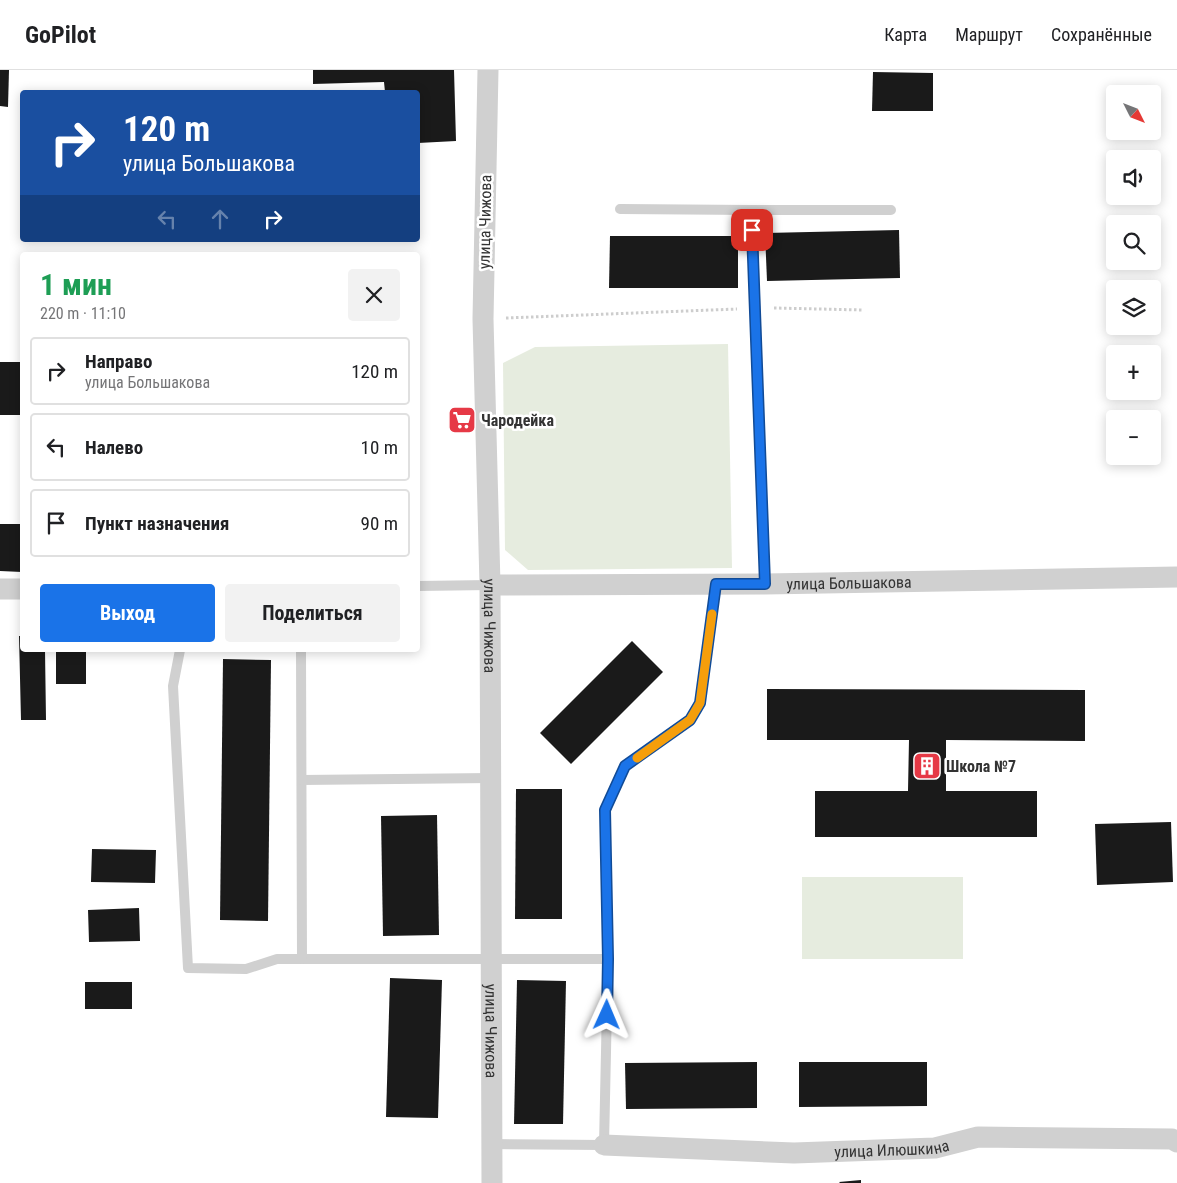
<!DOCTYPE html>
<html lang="ru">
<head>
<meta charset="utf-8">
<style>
	:root { --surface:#fff; --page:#f2f2f2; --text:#202124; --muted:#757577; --line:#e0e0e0; --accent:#1a73e8 }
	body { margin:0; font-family:"Roboto Condensed",sans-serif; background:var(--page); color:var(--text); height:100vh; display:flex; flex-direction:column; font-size:19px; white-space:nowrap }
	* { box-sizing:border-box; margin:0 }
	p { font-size:16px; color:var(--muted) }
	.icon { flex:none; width:28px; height:28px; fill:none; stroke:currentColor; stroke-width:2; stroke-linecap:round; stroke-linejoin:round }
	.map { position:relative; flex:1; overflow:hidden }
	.sheet { position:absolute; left:20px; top:182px; width:400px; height:400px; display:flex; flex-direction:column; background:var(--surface); border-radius:5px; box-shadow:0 2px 12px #0003 }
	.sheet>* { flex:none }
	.banner { position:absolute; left:20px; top:20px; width:400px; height:152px; border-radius:5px; box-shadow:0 2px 12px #0003; background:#1a4fa0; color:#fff; overflow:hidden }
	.needle { width:32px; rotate:132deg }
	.controls { position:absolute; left:1106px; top:15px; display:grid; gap:10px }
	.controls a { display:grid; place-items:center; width:55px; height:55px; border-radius:5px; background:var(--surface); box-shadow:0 2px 12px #0003; font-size:25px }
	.pin { position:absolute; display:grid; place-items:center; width:42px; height:42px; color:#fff; margin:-21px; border-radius:10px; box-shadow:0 2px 8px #0006 }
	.me { position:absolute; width:55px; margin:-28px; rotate:1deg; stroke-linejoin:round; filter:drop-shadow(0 0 4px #0008) }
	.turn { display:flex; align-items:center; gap:18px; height:105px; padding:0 20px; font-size:22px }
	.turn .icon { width:65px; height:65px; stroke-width:2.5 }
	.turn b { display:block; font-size:35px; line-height:42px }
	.lanes { display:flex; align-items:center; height:48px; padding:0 20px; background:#0003; justify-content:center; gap:25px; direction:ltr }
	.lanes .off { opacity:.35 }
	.round { display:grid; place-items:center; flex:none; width:52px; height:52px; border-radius:5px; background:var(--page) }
	.summary { display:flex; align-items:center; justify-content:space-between; height:85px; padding:0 20px }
	h1 { font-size:30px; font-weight:700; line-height:38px; color:#1e9e55 }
	.cta { display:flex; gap:10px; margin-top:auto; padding:10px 20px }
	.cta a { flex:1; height:58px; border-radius:5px; background:var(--accent); color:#fff; font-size:20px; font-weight:700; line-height:58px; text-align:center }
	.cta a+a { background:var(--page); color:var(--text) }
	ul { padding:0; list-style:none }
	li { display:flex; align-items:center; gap:15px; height:68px; margin:0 10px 8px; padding:0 10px; border:2px solid var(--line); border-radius:5px }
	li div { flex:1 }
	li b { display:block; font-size:19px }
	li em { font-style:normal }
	header { display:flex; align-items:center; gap:30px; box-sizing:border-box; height:70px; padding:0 25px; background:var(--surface); border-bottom:1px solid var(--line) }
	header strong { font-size:24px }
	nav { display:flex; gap:28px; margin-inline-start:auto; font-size:18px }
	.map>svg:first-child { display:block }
</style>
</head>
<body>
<header>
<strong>GoPilot</strong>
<nav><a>Карта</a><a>Маршрут</a><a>Сохранённые</a></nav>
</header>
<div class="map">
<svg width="1177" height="1113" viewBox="0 0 1177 1113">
	<rect width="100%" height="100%" fill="#fff"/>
	<g fill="#e6ecdf">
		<path d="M728,274L732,498L528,500L505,480L503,293L535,277Z"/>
		<rect x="802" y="807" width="161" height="82"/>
	</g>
	<g fill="#1a1a1a">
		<path d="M0,0H9L8,37L0,36Z"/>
		<path d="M313,0H454L456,71L418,73V22H385L384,12L313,14Z"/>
		<path d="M873,2L933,3V41H872Z"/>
		<path d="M899,160L900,208L767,211L765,163Z"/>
		<path d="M610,166H738V218H609Z"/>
		<rect x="134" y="183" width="22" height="2"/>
		<rect x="0" y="292" width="22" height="53"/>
		<path d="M0,454H22V502L0,501Z"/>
		<path d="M19,566H22V580H45L46,650H21Z"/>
		<path d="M632,571L663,602L571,694L540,663Z"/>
		<rect x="56" y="580" width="30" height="34"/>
		<path d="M223,589L271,590L268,851L220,850Z"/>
		<path d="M767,619L1085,620V671L946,670V721H1037V767H815V721H908L909,670H767Z"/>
		<path d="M516,719H562V849H515Z"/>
		<path d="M437,745L439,865L383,866L381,746Z"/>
		<path d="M1171,752L1173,812L1097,815L1095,754Z"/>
		<path d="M92,779L156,780L155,813L91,812Z"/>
		<path d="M139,838L140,871L89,872L88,840Z"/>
		<path d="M390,908L442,910L438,1048L386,1047Z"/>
		<path d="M517,910L566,911L563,1054H514Z"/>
		<rect x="85" y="912" width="47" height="27"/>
		<path d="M757,992V1038L626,1039L625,993Z"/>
		<path d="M799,992H927V1036L799,1037Z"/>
		<path d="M861,1110V1113H840L839,1112Z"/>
	</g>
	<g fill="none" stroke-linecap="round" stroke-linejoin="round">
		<g stroke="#cdcdcd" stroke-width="3" stroke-dasharray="2.5 2.5" stroke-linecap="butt">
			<path d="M774,238L863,240"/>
			<path d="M506,248L737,239"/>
		</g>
		<g stroke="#d0d0d0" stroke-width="10">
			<path d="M620,139L752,140"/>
			<path d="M765,514L752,140H891"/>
			<path d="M418,516L490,515"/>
			<path d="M180,580L173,616L188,898L246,899L277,889H608L605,741L625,696L690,650L700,633L716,514"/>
			<path d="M301,580L302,889"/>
			<path d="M302,710L491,708"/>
			<path d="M491,1074L604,1075L608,889"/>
		</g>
		<g stroke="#d0d0d0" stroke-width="21">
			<path id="s1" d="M488,0L483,249L490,515L492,1113"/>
			<path id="s2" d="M490,515L765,514L1177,507"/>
			<path d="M0,519H22"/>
			<path id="s3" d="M604,1075L794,1083L935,1078L978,1067L1172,1069L1177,1072"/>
		</g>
	</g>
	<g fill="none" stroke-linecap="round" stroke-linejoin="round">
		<defs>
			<path id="route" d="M607,945L608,889L605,740L625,696L690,650L700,633L716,514H765L752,160"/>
		</defs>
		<use href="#route" stroke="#114b97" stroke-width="12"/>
		<use href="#route" stroke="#1a73e8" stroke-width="9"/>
		<path stroke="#f59e0b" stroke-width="9" d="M637,688L690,650L700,633L712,544"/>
	</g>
	<defs>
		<symbol id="supermarket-square" viewBox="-11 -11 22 22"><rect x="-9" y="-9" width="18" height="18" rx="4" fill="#e63946" stroke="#fff"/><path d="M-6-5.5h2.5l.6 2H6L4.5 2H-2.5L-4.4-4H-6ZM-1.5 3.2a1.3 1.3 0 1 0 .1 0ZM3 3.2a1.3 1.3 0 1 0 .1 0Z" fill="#fff"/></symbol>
		<symbol id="building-square" viewBox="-11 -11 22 22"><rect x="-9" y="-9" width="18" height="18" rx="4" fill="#e63946" stroke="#fff"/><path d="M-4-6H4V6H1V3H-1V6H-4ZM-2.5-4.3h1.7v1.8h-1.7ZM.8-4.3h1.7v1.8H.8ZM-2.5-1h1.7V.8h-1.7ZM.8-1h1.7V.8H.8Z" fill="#fff"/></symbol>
	</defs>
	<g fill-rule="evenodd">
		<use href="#supermarket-square" x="446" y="334" width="32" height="32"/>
		<use href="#building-square" x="911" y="680" width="32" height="32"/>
	</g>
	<g text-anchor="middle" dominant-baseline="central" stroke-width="5" stroke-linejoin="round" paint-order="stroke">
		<g font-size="16" fill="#333" stroke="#fff">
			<text transform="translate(485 152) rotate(-89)">улица Чижова</text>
			<text stroke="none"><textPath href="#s2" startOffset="359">улица Большакова</textPath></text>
			<text stroke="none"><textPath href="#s1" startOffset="556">улица Чижова</textPath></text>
			<text stroke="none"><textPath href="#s1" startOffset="961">улица Чижова</textPath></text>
			<text stroke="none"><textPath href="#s3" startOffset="288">улица Илюшкина</textPath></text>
		</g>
		<g font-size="16" font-weight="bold" fill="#333" stroke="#fff" text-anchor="start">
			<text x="481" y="350">Чародейка</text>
			<text x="946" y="696">Школа №7</text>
		</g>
	</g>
</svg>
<div class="controls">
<a><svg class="needle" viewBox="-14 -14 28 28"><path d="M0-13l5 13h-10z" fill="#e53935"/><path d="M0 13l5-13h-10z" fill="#757577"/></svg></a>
<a><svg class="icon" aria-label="sound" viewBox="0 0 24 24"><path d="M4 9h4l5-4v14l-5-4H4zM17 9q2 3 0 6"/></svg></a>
<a><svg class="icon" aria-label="search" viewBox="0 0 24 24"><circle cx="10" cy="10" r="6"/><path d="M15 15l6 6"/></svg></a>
<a><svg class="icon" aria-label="layers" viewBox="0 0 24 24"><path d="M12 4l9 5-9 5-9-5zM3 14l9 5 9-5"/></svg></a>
<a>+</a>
<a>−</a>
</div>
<div class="pin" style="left:752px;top:160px;background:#d93025"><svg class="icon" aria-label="arrive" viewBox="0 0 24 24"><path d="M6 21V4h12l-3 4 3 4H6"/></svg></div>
<svg class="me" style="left:607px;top:945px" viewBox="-20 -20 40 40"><path d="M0-17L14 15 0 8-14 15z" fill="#1a73e8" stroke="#fff" stroke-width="4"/></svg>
<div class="banner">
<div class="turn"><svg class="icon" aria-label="right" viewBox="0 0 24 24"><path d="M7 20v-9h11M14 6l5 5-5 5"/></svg><div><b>120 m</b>улица Большакова</div></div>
<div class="lanes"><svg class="icon off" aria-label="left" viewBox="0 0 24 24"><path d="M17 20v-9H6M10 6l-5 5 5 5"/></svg><svg class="icon off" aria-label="ahead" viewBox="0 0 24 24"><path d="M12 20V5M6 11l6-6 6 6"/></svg><svg class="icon" aria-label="right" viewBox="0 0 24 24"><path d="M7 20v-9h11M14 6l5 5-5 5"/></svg></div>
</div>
<section class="sheet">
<div class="summary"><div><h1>1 мин</h1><p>220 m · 11:10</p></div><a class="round"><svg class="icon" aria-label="close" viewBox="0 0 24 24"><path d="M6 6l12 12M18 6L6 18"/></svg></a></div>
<ul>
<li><svg class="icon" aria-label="right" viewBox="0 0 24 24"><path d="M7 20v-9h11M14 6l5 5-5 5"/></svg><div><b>Направо</b><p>улица Большакова</p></div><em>120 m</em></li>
<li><svg class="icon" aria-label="left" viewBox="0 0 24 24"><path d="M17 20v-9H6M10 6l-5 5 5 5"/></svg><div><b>Налево</b></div><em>10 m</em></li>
<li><svg class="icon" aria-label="arrive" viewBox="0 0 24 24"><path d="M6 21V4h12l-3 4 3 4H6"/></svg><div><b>Пункт назначения</b></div><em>90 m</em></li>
</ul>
<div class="cta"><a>Выход</a><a>Поделиться</a></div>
</section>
</div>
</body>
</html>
